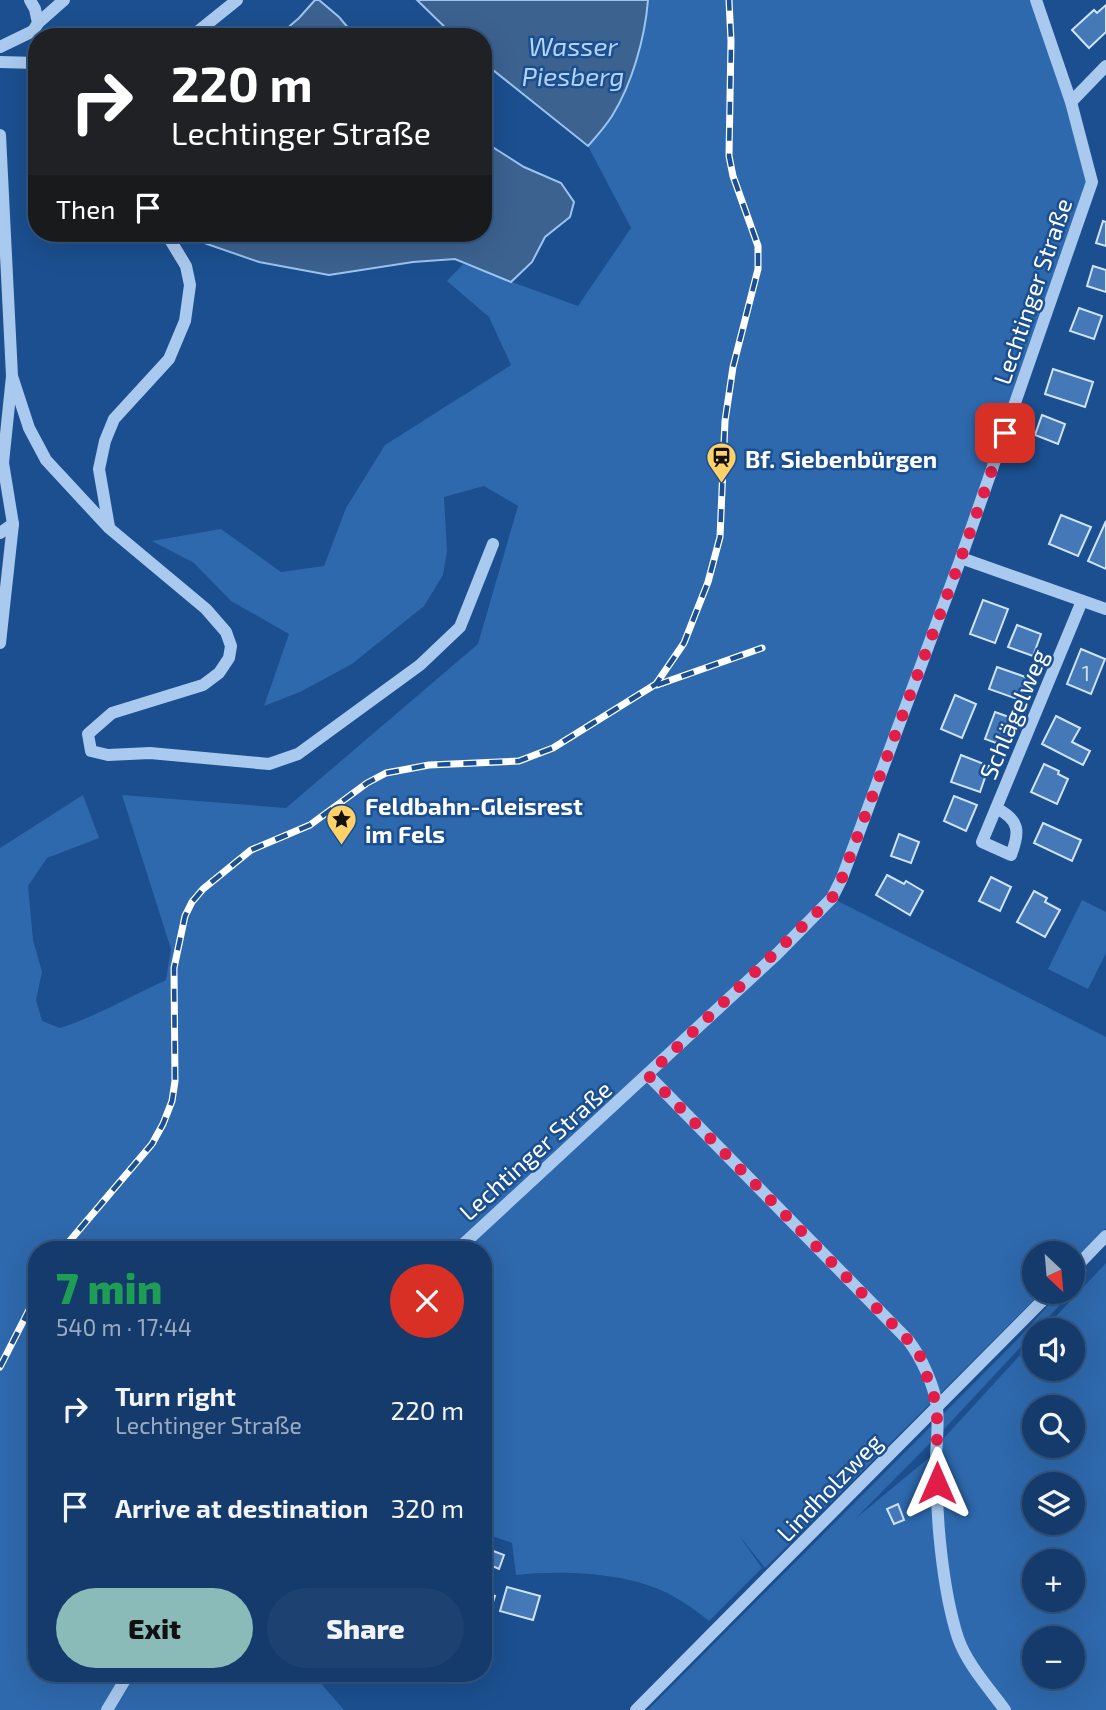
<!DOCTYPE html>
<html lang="en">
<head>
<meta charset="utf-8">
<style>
	:root { --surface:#143b6b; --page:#1d4271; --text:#f1f3f6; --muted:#9dadc1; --line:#33557e; --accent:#8bbbb9 }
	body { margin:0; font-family:"Exo 2",sans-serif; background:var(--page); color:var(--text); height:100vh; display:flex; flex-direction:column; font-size:26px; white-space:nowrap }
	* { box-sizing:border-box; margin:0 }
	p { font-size:23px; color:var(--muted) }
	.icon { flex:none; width:38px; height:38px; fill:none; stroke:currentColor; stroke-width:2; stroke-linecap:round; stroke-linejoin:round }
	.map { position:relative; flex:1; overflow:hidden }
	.sheet { position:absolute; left:28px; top:1241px; width:464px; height:441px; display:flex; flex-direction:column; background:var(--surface); border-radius:28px; box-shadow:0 7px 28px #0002,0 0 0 2px var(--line) }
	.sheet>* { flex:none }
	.banner { position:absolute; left:28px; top:28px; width:464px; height:214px; border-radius:28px; box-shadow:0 7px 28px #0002,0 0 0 2px var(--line); background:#202124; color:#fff; overflow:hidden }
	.needle { width:46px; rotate:154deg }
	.controls { position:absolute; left:1022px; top:1241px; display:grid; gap:14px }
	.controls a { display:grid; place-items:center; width:63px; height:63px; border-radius:50%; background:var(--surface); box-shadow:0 7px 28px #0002,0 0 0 2px var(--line); font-size:35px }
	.pin { position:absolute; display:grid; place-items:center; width:60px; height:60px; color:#fff; margin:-30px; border-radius:14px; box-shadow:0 4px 10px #0006 }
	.me { position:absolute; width:77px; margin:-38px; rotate:0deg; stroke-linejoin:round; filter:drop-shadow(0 0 5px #0008) }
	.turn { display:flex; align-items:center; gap:24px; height:147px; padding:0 28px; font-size:32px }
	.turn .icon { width:91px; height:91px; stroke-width:2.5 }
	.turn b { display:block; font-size:49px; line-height:60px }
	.then { display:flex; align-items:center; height:66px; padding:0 28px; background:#0003; gap:14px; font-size:26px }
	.round { display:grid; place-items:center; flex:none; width:74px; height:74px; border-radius:37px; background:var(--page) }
	.overview { display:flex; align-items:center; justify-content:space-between; height:119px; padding:0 28px }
	h1 { font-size:42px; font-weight:800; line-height:52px; color:#1e9e55 }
	.action { display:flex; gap:14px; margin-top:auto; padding:14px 28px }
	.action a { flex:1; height:80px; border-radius:42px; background:var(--accent); color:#111; font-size:28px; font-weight:800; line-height:80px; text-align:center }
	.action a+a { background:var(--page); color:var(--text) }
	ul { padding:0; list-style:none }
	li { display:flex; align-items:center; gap:21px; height:98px; padding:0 28px }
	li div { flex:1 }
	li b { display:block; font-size:26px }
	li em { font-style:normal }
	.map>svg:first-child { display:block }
</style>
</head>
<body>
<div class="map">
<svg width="1106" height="1710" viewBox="0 0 1106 1710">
	<rect width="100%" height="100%" fill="#1b4f8f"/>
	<g fill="#2e69ad" fill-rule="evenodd">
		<path d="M648,0H1036L1092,182L832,898L1106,1037V1228L1073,1261V1253H1034V1292H1042L765,1568L738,1534L762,1568L709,1621C694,1609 680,1599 663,1591C622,1572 560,1570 516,1575L512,1543L483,1533V1250H37V1673H45L46,1678L54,1681L68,1673H312L344,1710H0V848L83,795L99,838L47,858L28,886L33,940L42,972L36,1000L42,1021L60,1028C97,1016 131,996 166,980L171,949L122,795L286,808L478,644L518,506L484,486L444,497L447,551L443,575L424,606L352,664L300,692L264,706L289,634L231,601L194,563L152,541L221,529L281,572L324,566L346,508L385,445L511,365L489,317L447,281L463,264L578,306L631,228L588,146C596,137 605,127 612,116C632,84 645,38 648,0Z"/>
		<path d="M1082,900L1106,912V953L1088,989L1048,969Z"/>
		<path d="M1106,1263V1710H648L1018,1339L1060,1292H1072L946,1427L855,1519L937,1451L943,1439L1034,1340V1368H1073V1330H1043ZM1034,1407H1073V1446H1034ZM1034,1484H1073V1522H1034ZM1034,1561H1073V1600H1034ZM1034,1638H1073V1676H1034Z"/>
	</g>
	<g fill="#3c6290" stroke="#9cc4f0" stroke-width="2">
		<path d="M315,0H319L339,17L356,37H277L299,18Z"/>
		<path d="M417,0H648C645,38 632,84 612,116C605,127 596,137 588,146L483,62V37H455Z"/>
		<path d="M483,141L524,167L561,183L574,202L570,217L545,237L532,262L511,282L455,259L413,262L329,275L259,262L204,243L200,233H483Z"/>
	</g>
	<g fill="#4478b7" stroke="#cfe3fa" stroke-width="2">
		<path d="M1106,5V32L1089,48L1072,30L1094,10L1097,13Z"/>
		<path d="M1103,221L1106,222V246L1096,243Z"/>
		<path d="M1093,266L1106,270V292L1087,286Z"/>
		<path d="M1079,308L1102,316L1094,339L1070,331Z"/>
		<path d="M1053,369L1093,382L1085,407L1045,394Z"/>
		<path d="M1042,415L1065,424L1058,444L1035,435Z"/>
		<path d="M1061,515L1091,527L1078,556L1049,544Z"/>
		<path d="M1106,521V569L1088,561Z"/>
		<path d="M983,600L1008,609L995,643L970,634Z"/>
		<path d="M1017,625L1041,634L1033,656L1008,647Z"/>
		<path d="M1081,649L1105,659L1091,694L1067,684Z"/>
		<path d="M997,667L1034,680L1026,702L989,689Z"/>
		<path d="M955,695L976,704L962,738L941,729Z"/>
		<path d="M995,712L1017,720L1007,747L985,739Z"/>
		<path d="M1056,716L1080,728L1072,742L1090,751L1083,765L1042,744Z"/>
		<path d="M961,755L989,766L980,792L951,782Z"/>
		<path d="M1044,764L1059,771L1058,774L1068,779L1057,804L1031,792Z"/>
		<path d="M954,796L977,805L966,831L944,821Z"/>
		<path d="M1043,823L1081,840L1072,861L1034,843Z"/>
		<path d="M899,834L919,842L911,863L891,856Z"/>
		<path d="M887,875L904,884L906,881L923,891L910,915L876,895Z"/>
		<path d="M991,877L1011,887L1000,911L979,901Z"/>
		<path d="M1034,891L1047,898L1045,902L1060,910L1045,937L1017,922Z"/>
		<path d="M898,1504L904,1520L894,1524L887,1509Z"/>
		<path d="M483,1547L504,1555L499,1569L483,1562Z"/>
		<path d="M507,1587L540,1596L533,1620L500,1611Z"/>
		<path d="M483,1592L495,1596L490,1611L483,1609Z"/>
	</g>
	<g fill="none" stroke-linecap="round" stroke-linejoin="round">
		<g stroke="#a9c9ee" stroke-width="12">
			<path d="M38,23L64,0"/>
			<path d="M191,37L237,0"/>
			<path d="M0,47L33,31L38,23L35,9L30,0"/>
			<path d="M0,62L37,63"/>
			<path d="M1071,102L1106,66"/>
			<path d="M0,135L12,376L3,463L13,524L0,533"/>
			<path d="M12,376L29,428L46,460L109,528L206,609L226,632L231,646L229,658L219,673L203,685L112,713L88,734L91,751L108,755L150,753L269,764L298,754L420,665L460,627L493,544"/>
			<path d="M109,527L99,469L105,441L114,419L169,359L185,321L190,285L186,266L166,233"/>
			<path d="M961,558L1106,609"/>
			<path d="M0,643L13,524"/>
			<path d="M996,808C1020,820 1020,832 1011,855L982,842L1082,601"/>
			<path d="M648,1075L908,1340C921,1357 935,1386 937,1408C939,1426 936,1445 936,1462C936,1514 942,1589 958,1638C967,1664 989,1688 1005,1710"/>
			<path d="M457,1250L777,954L832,898L842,878L961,558L1092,182L1071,102L1036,0"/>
			<path d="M1073,1270L1106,1236"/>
			<path d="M107,1710L129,1673"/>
			<path d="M636,1710L1051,1292"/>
		</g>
		<defs>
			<g id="rail">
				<path d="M657,685L762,648"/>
				<path d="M62,1250L152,1144L163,1124L172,1101L175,1081L174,968L185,916L192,902L203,889L251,850L310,825L367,783L386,773L429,765L519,761L553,748L656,684L684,643L708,582L720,537L725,421L733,367L758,269V246L733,176L729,156L731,41L729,0"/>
				<path d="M0,1367L37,1294"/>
			</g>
		</defs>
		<use href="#rail" stroke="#fff" stroke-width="7"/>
		<use href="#rail" stroke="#1b4f8f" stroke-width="4.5" stroke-dasharray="13" stroke-linecap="butt"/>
	</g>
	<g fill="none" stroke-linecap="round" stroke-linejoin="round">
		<path stroke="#e11d48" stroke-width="12" stroke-dasharray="0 21.6" d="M937,1483V1406L920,1356L908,1340L648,1075L832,898L842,878L961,558L1005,433"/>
	</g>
	<defs>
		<symbol id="station-pin" viewBox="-11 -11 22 30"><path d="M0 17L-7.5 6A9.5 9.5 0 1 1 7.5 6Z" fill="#ffd166" stroke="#1b4f8f"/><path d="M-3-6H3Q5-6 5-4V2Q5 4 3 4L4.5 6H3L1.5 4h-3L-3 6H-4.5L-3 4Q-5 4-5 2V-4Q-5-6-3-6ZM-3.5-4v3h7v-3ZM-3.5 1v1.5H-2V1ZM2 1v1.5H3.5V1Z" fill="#111"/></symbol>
		<symbol id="sight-pin" viewBox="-11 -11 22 30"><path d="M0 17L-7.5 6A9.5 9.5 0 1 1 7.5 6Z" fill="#ffd166" stroke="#1b4f8f"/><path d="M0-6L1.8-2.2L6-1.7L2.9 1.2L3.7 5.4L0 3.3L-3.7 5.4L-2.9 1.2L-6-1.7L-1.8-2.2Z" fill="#111"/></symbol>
	</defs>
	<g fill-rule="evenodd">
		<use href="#station-pin" x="704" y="440" width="35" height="47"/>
		<use href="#sight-pin" x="324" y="802" width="35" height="47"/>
	</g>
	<g text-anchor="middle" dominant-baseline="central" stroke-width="5" stroke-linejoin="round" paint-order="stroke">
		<g font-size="21" fill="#d0dded">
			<text x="1086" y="672">1</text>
		</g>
		<g font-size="24" fill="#fff" stroke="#1b4f8f">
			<text transform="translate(1032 291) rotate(-71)">Lechtinger Straße</text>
			<text transform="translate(1013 714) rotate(-67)">Schlägelweg</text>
			<text transform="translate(535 1150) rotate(-42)">Lechtinger Straße</text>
			<text transform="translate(829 1487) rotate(-46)">Lindholzweg</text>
		</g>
		<g font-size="24" font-weight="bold" fill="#fff" stroke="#1b4f8f" text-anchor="start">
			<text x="745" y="458">Bf. Siebenbürgen</text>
			<text x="365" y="805">Feldbahn-Gleisrest<tspan x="365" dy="28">im Fels</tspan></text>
		</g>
		<g font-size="26" font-style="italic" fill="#b5d3f5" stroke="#1b4f8f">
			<text x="573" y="45">Wasser<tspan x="573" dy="30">Piesberg</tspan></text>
		</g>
	</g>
</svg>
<div class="controls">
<a><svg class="needle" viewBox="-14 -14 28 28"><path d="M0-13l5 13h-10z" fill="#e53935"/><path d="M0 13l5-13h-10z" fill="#9dadc1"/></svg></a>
<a><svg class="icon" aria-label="sound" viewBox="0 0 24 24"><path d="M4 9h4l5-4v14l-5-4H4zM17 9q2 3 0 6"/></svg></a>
<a><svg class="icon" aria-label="search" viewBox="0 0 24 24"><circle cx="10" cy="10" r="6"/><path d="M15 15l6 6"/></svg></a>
<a><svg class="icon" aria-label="layers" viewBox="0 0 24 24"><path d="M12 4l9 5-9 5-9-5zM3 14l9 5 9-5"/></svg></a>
<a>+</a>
<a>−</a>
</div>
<div class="pin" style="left:1005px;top:433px;background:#d93025"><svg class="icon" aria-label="arrive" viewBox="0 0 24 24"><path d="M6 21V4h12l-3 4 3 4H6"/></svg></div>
<svg class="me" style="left:937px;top:1483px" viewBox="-20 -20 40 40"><path d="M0-17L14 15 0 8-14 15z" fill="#e11d48" stroke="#fff" stroke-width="4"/></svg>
<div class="banner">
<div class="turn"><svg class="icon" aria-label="right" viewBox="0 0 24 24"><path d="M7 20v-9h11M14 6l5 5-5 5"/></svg><div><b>220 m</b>Lechtinger Straße</div></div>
<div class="then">Then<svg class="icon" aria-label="arrive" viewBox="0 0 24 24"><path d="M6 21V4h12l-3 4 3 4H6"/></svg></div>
</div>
<section class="sheet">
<div class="overview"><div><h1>7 min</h1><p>540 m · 17:44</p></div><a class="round" style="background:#d93025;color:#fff"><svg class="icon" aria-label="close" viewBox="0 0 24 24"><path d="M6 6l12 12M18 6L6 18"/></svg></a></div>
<ul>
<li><svg class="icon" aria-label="right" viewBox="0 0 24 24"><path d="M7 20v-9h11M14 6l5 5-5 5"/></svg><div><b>Turn right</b><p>Lechtinger Straße</p></div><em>220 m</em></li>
<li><svg class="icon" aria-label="arrive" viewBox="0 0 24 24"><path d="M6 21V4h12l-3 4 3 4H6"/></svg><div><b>Arrive at destination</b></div><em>320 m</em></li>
</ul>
<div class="action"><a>Exit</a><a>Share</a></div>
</section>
</div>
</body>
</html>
